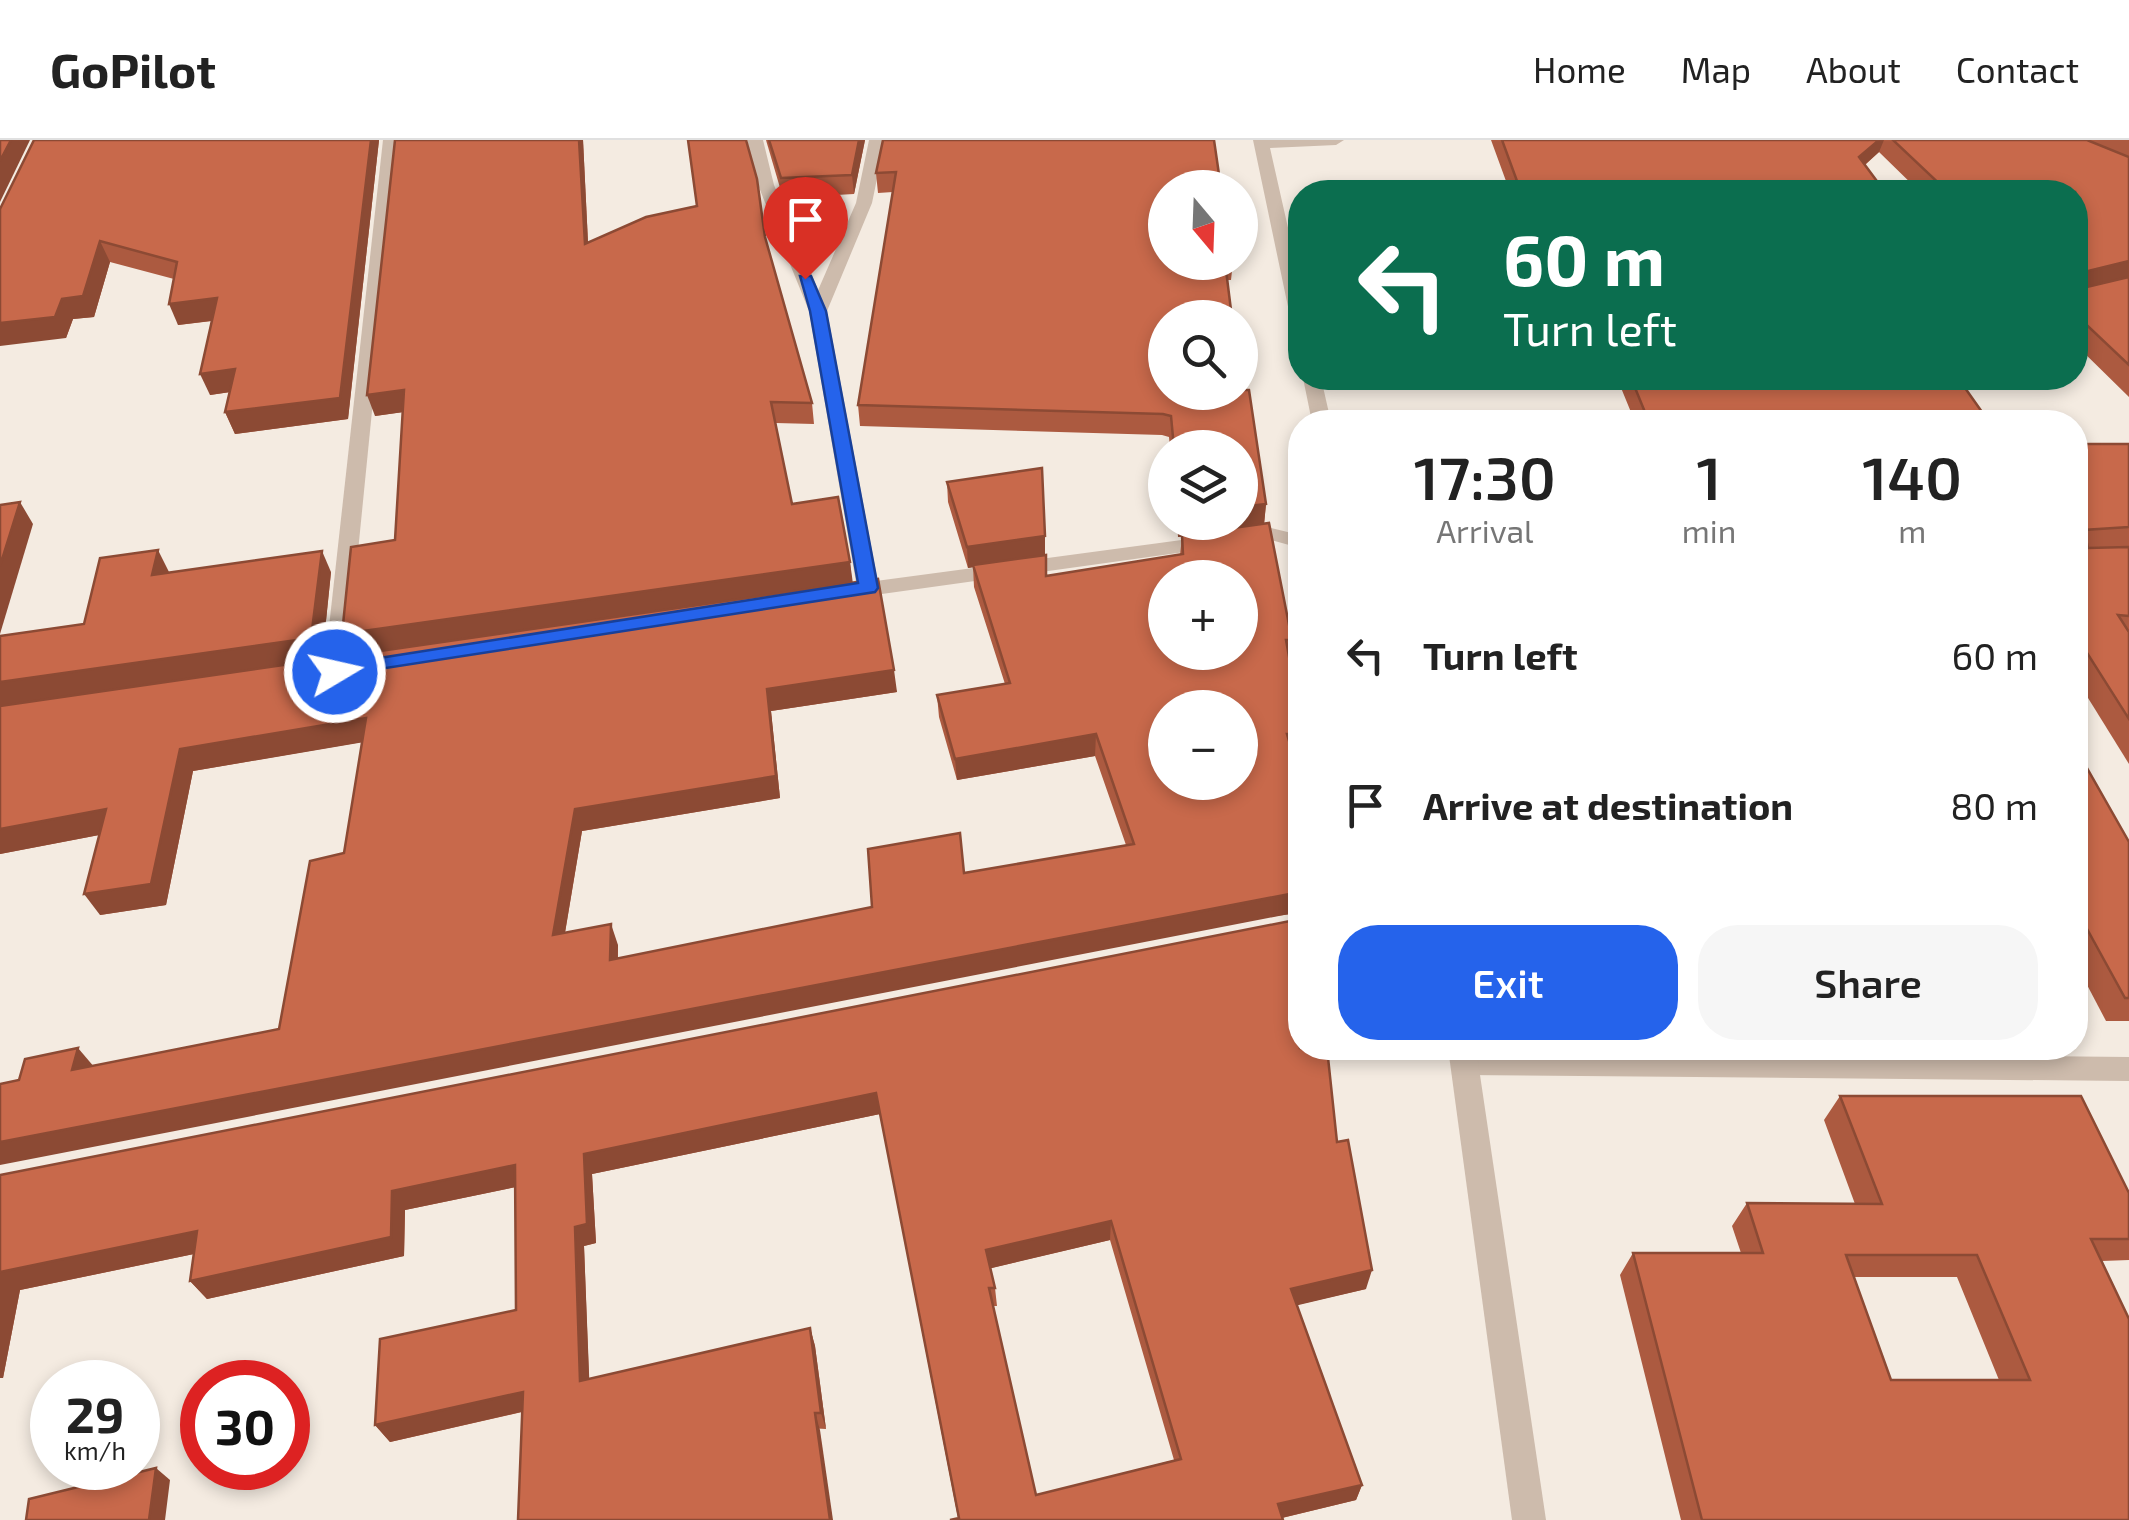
<!DOCTYPE html>
<html lang="en">
<head>
<meta charset="utf-8">
<style>
	:root { --surface:#fff; --page:#f6f6f6; --text:#222; --muted:#767676; --line:#e0e0e0; --accent:#2563eb }
	body { margin:0; font-family:"Exo 2",sans-serif; background:var(--page); color:var(--text); height:100vh; display:flex; flex-direction:column; font-size:38px; white-space:nowrap }
	* { box-sizing:border-box; margin:0 }
	p { font-size:32px; color:var(--muted) }
	.icon { flex:none; width:55px; height:55px; fill:none; stroke:currentColor; stroke-width:2; stroke-linecap:round; stroke-linejoin:round }
	.map { position:relative; flex:1; overflow:hidden }
	.panel { position:absolute; left:1288px; top:270px; width:800px; height:650px; display:flex; flex-direction:column; background:var(--surface); border-radius:40px; box-shadow:0 5px 15px #0003 }
	.panel>* { flex:none }
	.hud { position:absolute; left:1288px; top:40px; width:800px; height:210px; border-radius:40px; box-shadow:0 5px 15px #0003; background:#0b6e4f; color:#fff; overflow:hidden }
	.needle { width:65px; rotate:161deg }
	.buttons { position:absolute; left:1148px; top:30px; display:grid; gap:20px }
	.buttons a { display:grid; place-items:center; width:110px; height:110px; border-radius:50%; background:var(--surface); box-shadow:0 5px 15px #0003; font-size:50px }
	.speed { position:absolute; left:30px; top:1220px; display:flex; gap:20px; font-size:50px; font-weight:700; text-align:center }
	.speed>* { display:grid; place-content:center; width:130px; height:130px; border-radius:50%; background:var(--surface); box-shadow:0 5px 15px #0003; line-height:1 }
	.speed small { font-size:25px; font-weight:400 }
	.speed .limit { border:15px solid #d22; background:#fff; color:#111 }
	.pin { position:absolute; display:grid; place-items:center; width:85px; height:85px; color:#fff; margin:-102px -42px; border-radius:50% 50% 50% 0; rotate:-45deg; box-shadow:0 0 10px #0007 }
	.pin .icon { rotate:45deg }
	.me { position:absolute; width:110px; margin:-55px; rotate:81deg; stroke-linejoin:round; filter:drop-shadow(0 0 8px #0008) }
	.turn { display:flex; align-items:center; gap:35px; height:210px; padding:0 50px; font-size:45px }
	.turn .icon { width:130px; height:130px; stroke-width:2.5 }
	.turn b { display:block; font-size:70px; line-height:85px }
	.eta { display:flex; justify-content:space-evenly; align-items:center; height:170px; text-align:center }
	.eta b { font-size:60px; font-weight:600; line-height:70px }
	.cta { display:flex; gap:20px; margin-top:auto; padding:20px 50px }
	.cta a { flex:1; height:115px; border-radius:40px; background:var(--accent); color:#fff; font-size:40px; font-weight:600; line-height:115px; text-align:center }
	.cta a+a { background:var(--page); color:var(--text) }
	ul { padding:0; list-style:none }
	li { display:flex; align-items:center; gap:30px; height:150px; padding:0 50px }
	li div { flex:1 }
	li b { display:block; font-size:38px }
	li em { font-style:normal }
	header { display:flex; align-items:center; gap:60px; box-sizing:border-box; height:140px; padding:0 50px; background:var(--surface); border-bottom:2px solid var(--line) }
	header strong { font-size:48px }
	nav { display:flex; gap:55px; margin-inline-start:auto; font-size:35px }
	.map>svg:first-child { display:block }
</style>
</head>
<body>
<header>
<strong>GoPilot</strong>
<nav><a>Home</a><a>Map</a><a>About</a><a>Contact</a></nav>
</header>
<div class="map">
<svg width="2129" height="1380" viewBox="0 0 2129 1380">
	<rect width="100%" height="100%" fill="#f4ebe1"/>
	<g fill="none" stroke-linecap="round" stroke-linejoin="round">
		<g fill="#cdbbac" fill-rule="evenodd">
			<path d="M383,0H399L346,532L335,540L324,532Z"/>
			<path d="M747,0H763L774,45L827,171L879,448L876,453L868,455L857,448L809,171L758,45Z"/>
			<path d="M1465,911L2129,917V941L1465,935L1455,931L1451,923L1455,915Z"/>
		</g>
		<g fill="#cdbbac" fill-rule="evenodd">
			<path d="M869,0H885L872,63L827,171L812,175L809,171L856,63Z"/>
			<path d="M1253,0H1344L1336,5L1270,8L1300,141V186L1291,181Z"/>
			<path d="M1303,238H1321L1331,282H1312Z"/>
			<path d="M1271,388L1300,395V408L1271,400L846,459L835,452L846,445Z"/>
			<path d="M1448,908H1476L1546,1380H1512Z"/>
		</g>
	</g>
	<g fill="#ac5a40" fill-rule="evenodd">
		<path d="M34,0H379L348,279L235,294L225,272L230,252L210,255L212,181L178,185L174,139L110,122L94,177L73,179L66,198Z"/>
		<path d="M395,0H583L588,102L765,98L812,263L814,284L776,283L792,364L850,422L852,443L897,552L771,571L780,658L582,691L565,793L618,805V818L872,767L964,733L1126,705L1095,616L957,640L939,577L937,555L1005,544L974,447L973,427L968,428L948,362L947,342L1045,415L1046,436L1180,415L1182,397H1178L1177,382H1240V308H1170L1169,297L1162,295L860,286L858,265L893,52L878,53L876,33L883,0L1165,122H1233L1231,140H1227L1242,250L1266,364L1264,384L1292,500L1289,519L1299,572L1297,587L1298,594L1295,616H1293L1300,639V773L93,926L279,889L344,713L362,602L193,631L166,765L100,775L99,695L0,714V496L84,484L169,432H331L322,519L351,515L342,494L395,400L403,272L375,276Z"/>
		<path d="M766,0H865L854,54L783,58Z"/>
		<path d="M1491,0H2129V257L2075,204V52H1920L1879,12L1865,25L1886,52H1510Z"/>
		<path d="M1617,238H1958L1982,272L2054,282H1635Z"/>
		<path d="M2075,304H2129V624L2075,537Z"/>
		<path d="M2075,614L2129,702V881H2106L2075,822Z"/>
		<path d="M1300,779L1337,1002L1366,1149L1296,1165L1362,1345L1356,1360L1282,1378H958L880,974L592,1034L596,1103L584,1106L589,1239L810,1188L815,1206L826,1289L522,1272L390,1302L375,1285L516,1170V1047L405,1070L404,1116L207,1159L190,1141L194,1114L20,1150L3,1238L0,1035ZM1110,1100L1174,1320L1036,1355L993,1166H997L995,1148L991,1128Z"/>
		<path d="M1840,956L2129,1053V1120L2102,1121L2129,1380H1681L1620,1135L1633,1113H1741L1732,1086L1747,1063L1855,1064L1824,980ZM1854,1137H1957L1999,1240H1891Z"/>
	</g>
	<g fill="#8c4a34">
		<path d="M11,0H30L0,62V21Z"/>
		<path d="M371,0H379L348,279L235,294L225,272Z"/>
		<path d="M579,0H583L589,124L585,104Z"/>
		<path d="M859,0H865L854,54L852,35Z"/>
		<path d="M1879,0H1884L1879,12L1852,36L1859,17Z"/>
		<path d="M100,101L110,122L94,177L73,179L66,198L0,206V183L62,159Z"/>
		<path d="M2129,121V138L2075,151L2084,132Z"/>
		<path d="M217,158L226,179L178,185L169,164Z"/>
		<path d="M235,229L244,250L210,255L200,234Z"/>
		<path d="M404,250L411,271L375,276L367,255Z"/>
		<path d="M20,362L33,384L0,494V426Z"/>
		<path d="M1266,364L1264,385L1178,397L1179,382H1240V367Z"/>
		<path d="M1045,396V417L968,428L967,407Z"/>
		<path d="M158,410L169,432L152,435Z"/>
		<path d="M322,411L331,432L322,520L0,566V542Z"/>
		<path d="M850,422L853,444L351,516L342,494Z"/>
		<path d="M894,530L897,552L771,571L780,658L582,691L561,816L553,795L575,669L767,549Z"/>
		<path d="M366,578L376,600L193,631L166,765L100,775L84,754L180,609Z"/>
		<path d="M1096,594L1095,616L957,640L955,619Z"/>
		<path d="M106,669L120,691L0,714V689Z"/>
		<path d="M1300,752L1299,772L0,1025V1002Z"/>
		<path d="M611,784L618,805L617,841L610,820Z"/>
		<path d="M78,908L95,928L72,930Z"/>
		<path d="M876,953L880,974L592,1034L596,1103L584,1106L590,1258L580,1241L575,1087L584,1014Z"/>
		<path d="M515,1025L525,1045L405,1070L404,1116L207,1159L190,1141L392,1051Z"/>
		<path d="M1111,1081L1110,1100L988,1129L986,1110Z"/>
		<path d="M197,1091L213,1110L20,1150L3,1238H0V1132Z"/>
		<path d="M1372,1130L1366,1149L1286,1168L1291,1149Z"/>
		<path d="M810,1188L815,1206L826,1289L821,1273Z"/>
		<path d="M523,1252L534,1269L390,1302L375,1285Z"/>
		<path d="M815,1273L820,1290L833,1380H830Z"/>
		<path d="M156,1328L170,1340L165,1380H149Z"/>
		<path d="M1362,1345L1356,1360L1273,1380L1278,1364Z"/>
	</g>
	<g fill="#c8694b" stroke="#8c4a34" stroke-width="2.5" fill-rule="evenodd">
		<path d="M0,0H11L0,21Z"/>
		<path d="M34,0H371L340,258L225,272L235,229L200,234L217,158L169,164L177,122L100,101L83,156L62,159L55,177L0,183V69Z"/>
		<path d="M395,0H579L585,104L646,77L697,66L688,0H746L757,39L765,97L812,263L771,262L792,364L838,357L850,422L342,494L351,407L395,400L404,250L367,255Z"/>
		<path d="M769,0H859L852,35L781,38Z"/>
		<path d="M883,0H1214L1221,48H1165V122H1225L1232,178H1165V252H1240V238L1242,250H1249L1266,364L1240,367V308H1174L1171,276L1163,274L858,265L896,32L876,33Z"/>
		<path d="M1502,0H1879L1859,17L1885,52H1521Z"/>
		<path d="M1893,0H2087L2129,17V121L2084,132L2083,148L2129,137V225L2075,174V52H1948Z"/>
		<path d="M1631,238H1958L1982,272L2047,273L2054,282H1649Z"/>
		<path d="M2075,304H2129V387L2084,390L2088,408L2129,407V476L2118,475L2129,492V579L2075,494Z"/>
		<path d="M1042,328L1045,396L967,407L947,342Z"/>
		<path d="M20,362L0,426V365Z"/>
		<path d="M1269,383L1292,500H1286L1299,572L1294,571L1298,594H1287L1300,639V752L0,1002V944L19,940L25,919L78,908L72,930L279,889L310,721L344,713L366,578L180,609L151,744L84,754L106,669L0,689V566L878,439L894,530L767,549L776,636L575,669L553,795L611,784L610,820L872,767L868,709L960,693L964,733L1134,704L1096,594L955,619L937,555L1010,543L973,425L1046,415V436L1183,414L1182,395ZM1165,438H1240V512H1165ZM1165,568H1240V642H1165Z"/>
		<path d="M158,410L152,435L322,411L311,498L0,542V496L84,484L100,418Z"/>
		<path d="M2075,614H2079L2129,702V858H2125L2075,767Z"/>
		<path d="M1300,779V908H1327L1337,1002L1348,1000L1372,1130L1291,1149L1362,1345L1278,1364L1283,1380H950L959,1378L876,953L584,1014L587,1084L575,1087L580,1241L810,1188L821,1273H815L830,1380H518L523,1252L375,1285L380,1199L516,1170L515,1025L392,1051L391,1097L190,1141L197,1091L0,1132V1035ZM1111,1081L1181,1319L1036,1355L989,1148H995L986,1110Z"/>
		<path d="M1840,956H2081L2129,1053V1099H2091L2129,1179V1380H1702L1633,1113H1763L1747,1063L1882,1064ZM1846,1115H1977L2030,1240H1891Z"/>
		<path d="M156,1328L149,1380H26L29,1359Z"/>
	</g>
	<path fill="#2563eb" stroke="#184099" stroke-width="2.5" d="M800,136H811L826,171L878,448L875,452L328,537L325,532L335,525L858,443L810,171Z"/>
</svg>
<div class="buttons">
<a><svg class="needle" viewBox="-14 -14 28 28"><path d="M0-13l5 13h-10z" fill="#e53935"/><path d="M0 13l5-13h-10z" fill="#767676"/></svg></a>
<a><svg class="icon" aria-label="search" viewBox="0 0 24 24"><circle cx="10" cy="10" r="6"/><path d="M15 15l6 6"/></svg></a>
<a><svg class="icon" aria-label="layers" viewBox="0 0 24 24"><path d="M12 4l9 5-9 5-9-5zM3 14l9 5 9-5"/></svg></a>
<a>+</a>
<a>−</a>
</div>
<div class="speed"><div>29<small>km/h</small></div><div class="limit">30</div></div>
<div class="pin" style="left:805px;top:139px;background:#d93025"><svg class="icon" aria-label="arrive" viewBox="0 0 24 24"><path d="M6 21V4h12l-3 4 3 4H6"/></svg></div>
<svg class="me" style="left:335px;top:532px" viewBox="-20 -20 40 40"><circle r="17" fill="#2563eb" stroke="#fff" stroke-width="3"/><path d="M0-11L8 9 0 5-8 9z" fill="#fff"/></svg>
<div class="hud">
<div class="turn"><svg class="icon" aria-label="left" viewBox="0 0 24 24"><path d="M17 20v-9H6M10 6l-5 5 5 5"/></svg><div><b>60 m</b>Turn left</div></div>
</div>
<section class="panel">
<div class="eta">
<div><b>17:30</b><p>Arrival</p></div>
<div><b>1</b><p>min</p></div>
<div><b>140</b><p>m</p></div>
</div>
<ul>
<li><svg class="icon" aria-label="left" viewBox="0 0 24 24"><path d="M17 20v-9H6M10 6l-5 5 5 5"/></svg><div><b>Turn left</b></div><em>60 m</em></li>
<li><svg class="icon" aria-label="arrive" viewBox="0 0 24 24"><path d="M6 21V4h12l-3 4 3 4H6"/></svg><div><b>Arrive at destination</b></div><em>80 m</em></li>
</ul>
<div class="cta"><a>Exit</a><a>Share</a></div>
</section>
</div>
</body>
</html>
